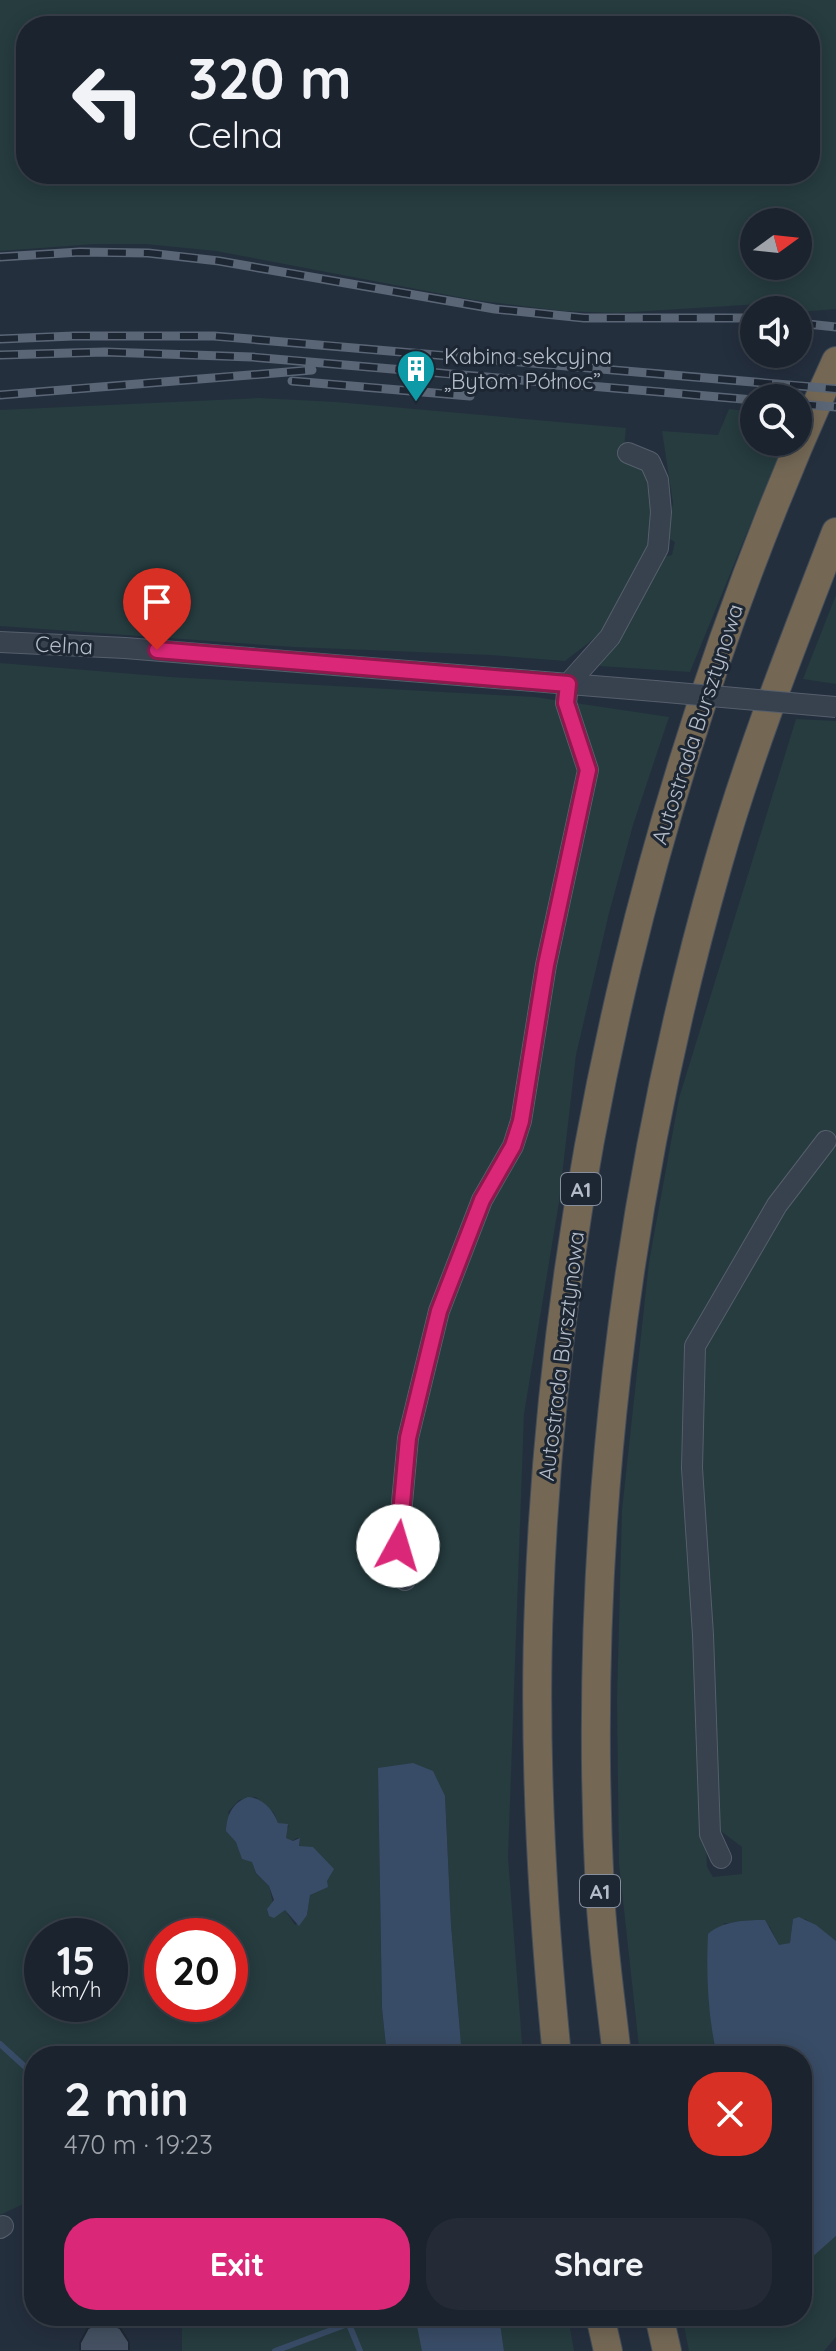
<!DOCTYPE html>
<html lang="en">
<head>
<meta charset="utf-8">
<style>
	:root { --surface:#1b232e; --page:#242b36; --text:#f1f3f6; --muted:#a0a4aa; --line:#39404a; --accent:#db2777 }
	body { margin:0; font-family:Quicksand,sans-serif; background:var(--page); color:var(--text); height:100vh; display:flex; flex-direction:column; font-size:30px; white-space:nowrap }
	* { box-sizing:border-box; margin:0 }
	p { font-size:26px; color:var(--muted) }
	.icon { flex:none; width:44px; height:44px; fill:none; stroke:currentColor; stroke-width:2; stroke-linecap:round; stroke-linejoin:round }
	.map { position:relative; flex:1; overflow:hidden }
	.drawer { position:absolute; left:24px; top:2046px; width:788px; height:280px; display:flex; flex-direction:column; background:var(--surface); border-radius:32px; box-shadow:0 4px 20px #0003,0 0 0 2px var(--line) }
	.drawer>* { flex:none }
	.guide { position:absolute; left:16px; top:16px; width:804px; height:168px; border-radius:32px; box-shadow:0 4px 20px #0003,0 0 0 2px var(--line); background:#1b232e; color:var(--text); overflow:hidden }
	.needle { width:52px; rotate:75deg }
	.fabs { position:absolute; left:740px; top:208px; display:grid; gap:16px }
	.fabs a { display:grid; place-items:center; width:72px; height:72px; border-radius:50%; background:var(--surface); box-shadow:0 4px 20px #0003,0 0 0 2px var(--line); font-size:40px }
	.speed { position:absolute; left:24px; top:1918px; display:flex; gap:16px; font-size:40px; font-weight:700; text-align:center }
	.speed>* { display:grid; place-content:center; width:104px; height:104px; border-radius:50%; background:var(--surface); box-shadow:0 4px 20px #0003,0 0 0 2px var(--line); line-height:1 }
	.speed small { font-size:20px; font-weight:400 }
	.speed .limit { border:12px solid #d22; background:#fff; color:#111 }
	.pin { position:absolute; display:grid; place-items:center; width:68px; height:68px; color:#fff; margin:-82px -34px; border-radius:50% 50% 50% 0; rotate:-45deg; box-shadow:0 0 8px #0007 }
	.pin .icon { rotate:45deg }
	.me { position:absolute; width:88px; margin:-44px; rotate:6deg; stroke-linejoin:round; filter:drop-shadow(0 0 6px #0008) }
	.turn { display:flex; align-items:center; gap:28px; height:168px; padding:0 40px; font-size:36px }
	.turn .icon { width:104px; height:104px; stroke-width:2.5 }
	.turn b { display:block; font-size:56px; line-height:68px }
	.round { display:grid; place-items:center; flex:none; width:84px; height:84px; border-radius:32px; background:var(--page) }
	.summary { display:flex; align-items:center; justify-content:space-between; height:136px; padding:0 40px }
	h1 { font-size:48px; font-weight:700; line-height:60px }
	.action { display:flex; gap:16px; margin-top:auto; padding:16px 40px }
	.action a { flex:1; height:92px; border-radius:32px; background:var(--accent); color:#fff; font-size:32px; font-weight:700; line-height:92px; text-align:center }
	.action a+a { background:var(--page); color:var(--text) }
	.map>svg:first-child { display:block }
</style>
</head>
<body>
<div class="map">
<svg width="836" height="2351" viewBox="0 0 836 2351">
	<rect width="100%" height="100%" fill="#242f3e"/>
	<g fill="#263c3f" fill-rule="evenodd">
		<path d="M0,0H836V309L800,312L778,303L617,313L563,311L474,300L216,251L146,244H95L0,251ZM810,26V174H26V26ZM754,222H798V266H754Z"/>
		<path d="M259,398L336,402L626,428L623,458L643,468L655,489L649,544L609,627L565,661L490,655L294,647L0,626V410Z"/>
		<path d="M729,409L754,412V442H784L690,672L600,666L599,660L636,610L661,557L672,555L675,542L668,538V533L673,503L662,431L718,435Z"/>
		<path d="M836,595V684L803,679Z"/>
		<path d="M0,663L170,677L535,697L669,717L633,825L609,913L576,1055L559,1202L524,1414L508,1857L523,2056H462L451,1925L445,1796L378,1768L382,2008L387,2056H34V2199L0,2215ZM256,1797L274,1813L278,1823L289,1826L285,1832L286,1838L293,1841L296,1838H300L299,1847L331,1875L310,1895L307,1915L295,1925L285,1910L273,1903L269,1886L256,1874L252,1861L242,1859L228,1812L239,1800ZM42,1936H110V2004H42ZM162,1936H230V2004H162Z"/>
		<path d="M796,719L836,721V1941L805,1919L793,1920L790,1943L779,1946L770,1927L759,1920L739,1924L724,1923L709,1996L717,2056H640L619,1864L617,1700L622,1510L649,1262L679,1098ZM690,1345L704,1348L701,1469L718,1829L742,1847V1874L713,1877L707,1867Z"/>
		<path d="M836,2236V2337L824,2351H689L682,2316H802V2260L811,2257Z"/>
		<path d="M182,2316H416L423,2351H182Z"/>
		<path d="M499,2316H568L574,2351H504Z"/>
	</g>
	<g fill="#394c67">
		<path d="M413,1763L433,1771L445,1796L451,1925L462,2056H387L382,2008L378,1768Z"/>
		<path d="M248,1797C263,1798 273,1810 278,1823L288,1824L286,1838L293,1841L300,1838L299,1846L313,1847L334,1869L327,1881L328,1887L310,1895L307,1915L299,1926L285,1910L274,1918L269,1916L267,1909L274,1900L269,1886L256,1873L252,1862L242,1859L236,1842L226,1831C227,1815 232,1803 248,1797Z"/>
		<path d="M799,1917L816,1925L836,1941V2236L811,2258L802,2260V2056H717C708,2017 706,1975 708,1934C722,1921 746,1920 765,1920L779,1945L790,1943L793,1919Z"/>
		<path d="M415,2316H499L504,2351H422Z"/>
	</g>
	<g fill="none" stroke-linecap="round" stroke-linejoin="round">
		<g stroke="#394c67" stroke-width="6">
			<path d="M0,2044L34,2075"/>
			<path d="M348,2322L360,2351"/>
			<path d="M275,2351L369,2316"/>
		</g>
	</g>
	<path fill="#455162" stroke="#1f2835" stroke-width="2" d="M104,2322L120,2328L129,2342V2351H80V2343L88,2328Z"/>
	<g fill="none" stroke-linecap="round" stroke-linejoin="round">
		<defs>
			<g id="minor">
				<path d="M0,642L125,648L655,691"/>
				<path d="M405,1580L398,1546L408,1438L439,1311L482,1200L513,1146L521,1121L546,965L588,770L566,703L568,684L610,637L658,548L661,512L658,480L650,462L628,453"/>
				<path d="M721,1858L710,1834L703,1635L692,1468L695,1346L777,1205L826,1141"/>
				<path d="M0,2228L3,2226"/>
			</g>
			<g id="highway">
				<path d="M557,2056C542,1906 533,1753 539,1602C555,1174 658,751 836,361"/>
				<path d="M617,2056C611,2002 603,1947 600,1893C582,1547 623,1196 718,864C750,751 794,641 836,532"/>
				<path d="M600,2316L608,2351"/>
				<path d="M659,2316L667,2351"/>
			</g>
		</defs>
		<use href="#minor" stroke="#565f6c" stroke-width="22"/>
		<use href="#highway" stroke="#434c59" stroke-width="30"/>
		<use href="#minor" stroke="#38414e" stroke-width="20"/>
		<use href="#highway" stroke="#746855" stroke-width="28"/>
		<defs>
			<g id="rail">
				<path d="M0,257L80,252L148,253L219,261L495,309L584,318H754"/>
				<path d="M798,323L836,327"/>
				<path d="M0,339L74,336H214L836,389"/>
				<path d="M0,355L105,352L252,357L754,400"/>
				<path d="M292,381L470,396"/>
				<path d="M0,395L312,370"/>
				<path d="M798,404L836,407"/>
			</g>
		</defs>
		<use href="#rail" stroke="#5a6575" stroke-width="9"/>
		<use href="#rail" stroke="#1d2633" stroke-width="6" stroke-dasharray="18" stroke-linecap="butt"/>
		<defs>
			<path id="minor-bridge" d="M655,691L836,707"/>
		</defs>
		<use href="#minor-bridge" stroke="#565f6c" stroke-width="22" stroke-linecap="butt"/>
		<use href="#minor-bridge" stroke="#38414e" stroke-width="20"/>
	</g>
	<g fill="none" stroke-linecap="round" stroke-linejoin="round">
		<defs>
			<path id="route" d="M157,650L568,684L566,703L588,770L546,965L521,1121L513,1146L482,1200L439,1311L408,1438L398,1546"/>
		</defs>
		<use href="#route" stroke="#8e194d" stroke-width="20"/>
		<use href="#route" stroke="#db2777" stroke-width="14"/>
	</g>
	<defs>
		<symbol id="building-pin" viewBox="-11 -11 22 30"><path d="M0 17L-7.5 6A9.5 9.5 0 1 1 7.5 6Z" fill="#0f9aa8" stroke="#1d2633"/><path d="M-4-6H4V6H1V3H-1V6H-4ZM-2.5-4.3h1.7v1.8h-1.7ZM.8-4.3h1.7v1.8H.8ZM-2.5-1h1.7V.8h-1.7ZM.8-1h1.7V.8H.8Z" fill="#fff"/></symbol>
	</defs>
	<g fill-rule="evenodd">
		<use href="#building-pin" x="394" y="347" width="44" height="60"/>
	</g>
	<g text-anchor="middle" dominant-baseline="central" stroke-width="6" stroke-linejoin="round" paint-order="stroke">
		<g fill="#1d2633" stroke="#878f9c" stroke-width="2">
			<rect x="561" y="1173" width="40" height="32" rx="6"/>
			<rect x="580" y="1875" width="40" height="32" rx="6"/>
		</g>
		<g font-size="20" font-weight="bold" fill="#b4bcc9">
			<text x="581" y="1189">A1</text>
			<text x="600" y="1891">A1</text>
		</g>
		<g font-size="22" fill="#b4bcc9" stroke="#1d2633" text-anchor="start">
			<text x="444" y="356">Kabina sekcyjna<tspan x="444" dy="25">„Bytom Północ”</tspan></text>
		</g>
		<g font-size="22" fill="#b4bcc9" stroke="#1d2633">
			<text transform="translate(64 645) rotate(3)">Celna</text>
			<text transform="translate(697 724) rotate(-72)">Autostrada Bursztynowa</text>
			<text transform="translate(561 1356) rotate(-83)">Autostrada Bursztynowa</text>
		</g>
	</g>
</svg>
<div class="fabs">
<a><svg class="needle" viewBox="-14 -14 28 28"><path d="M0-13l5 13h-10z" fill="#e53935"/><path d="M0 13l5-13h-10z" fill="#a0a4aa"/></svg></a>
<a><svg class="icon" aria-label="sound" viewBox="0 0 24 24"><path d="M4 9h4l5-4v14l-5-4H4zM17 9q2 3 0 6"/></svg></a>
<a><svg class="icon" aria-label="search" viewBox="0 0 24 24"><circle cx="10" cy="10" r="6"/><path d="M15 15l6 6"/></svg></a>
</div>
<div class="speed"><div>15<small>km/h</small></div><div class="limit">20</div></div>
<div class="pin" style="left:157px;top:650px;background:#d93025"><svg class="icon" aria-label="arrive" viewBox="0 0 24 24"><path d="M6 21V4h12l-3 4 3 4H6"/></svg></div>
<svg class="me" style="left:398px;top:1546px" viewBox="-20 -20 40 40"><circle r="19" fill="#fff"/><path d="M0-13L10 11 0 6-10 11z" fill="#db2777"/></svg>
<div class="guide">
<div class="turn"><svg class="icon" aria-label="left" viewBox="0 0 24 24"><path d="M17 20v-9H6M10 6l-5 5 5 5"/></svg><div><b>320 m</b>Celna</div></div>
</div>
<section class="drawer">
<div class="summary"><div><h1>2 min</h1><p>470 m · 19:23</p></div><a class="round" style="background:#d93025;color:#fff"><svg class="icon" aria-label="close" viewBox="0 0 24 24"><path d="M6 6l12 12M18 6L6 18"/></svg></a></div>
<div class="action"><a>Exit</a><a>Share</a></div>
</section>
</div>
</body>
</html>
